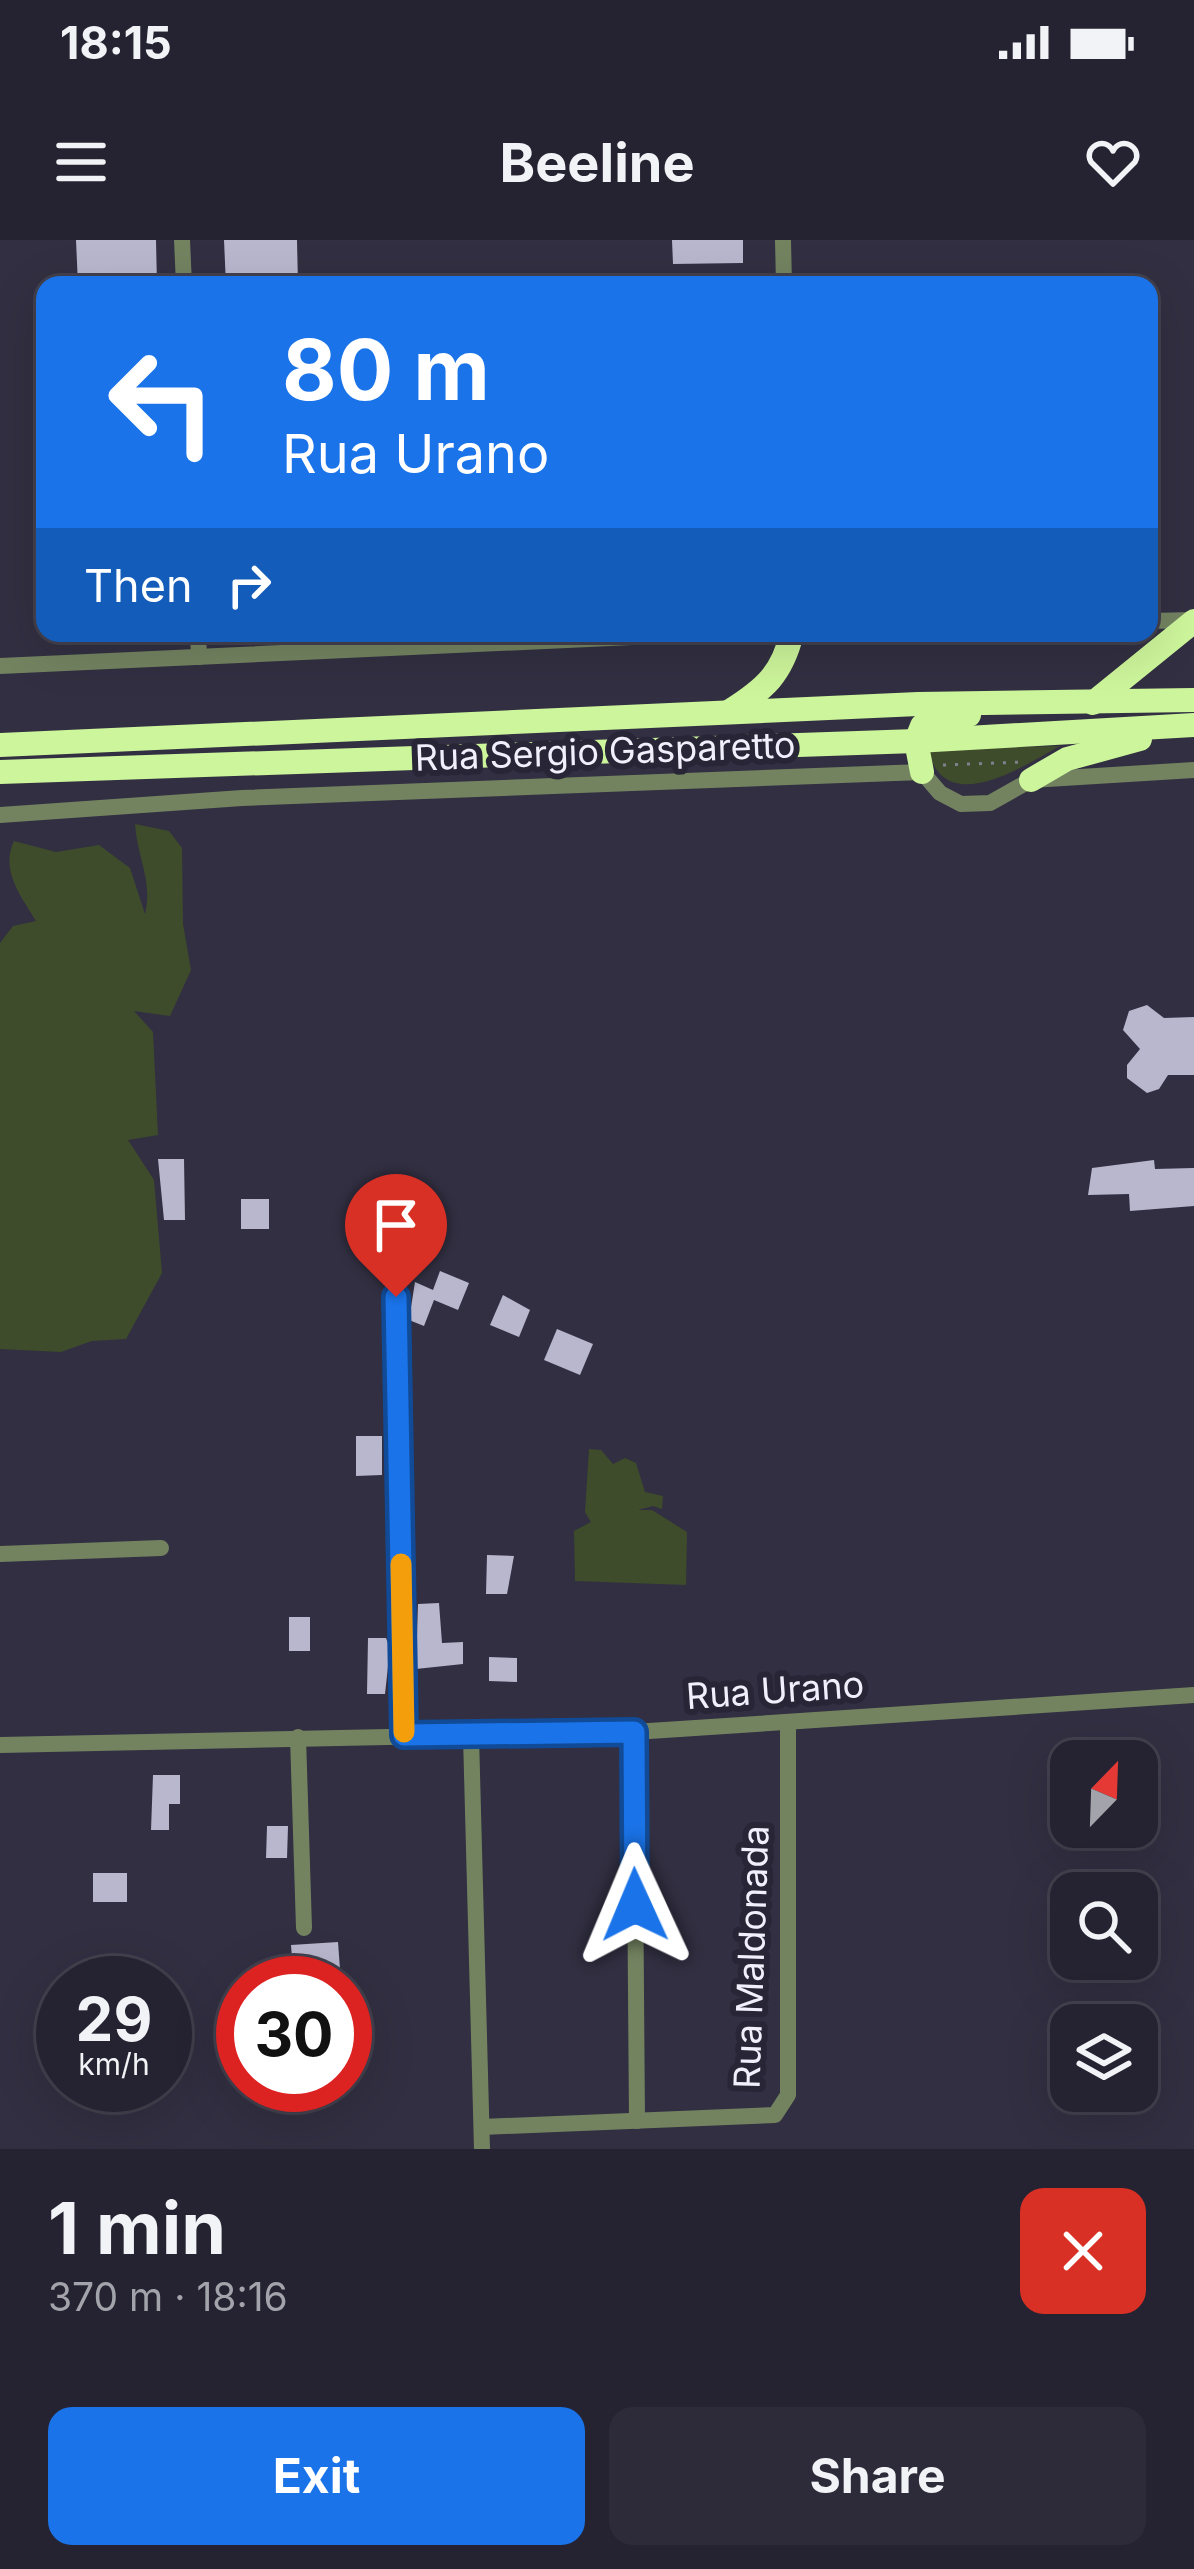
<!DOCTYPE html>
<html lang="en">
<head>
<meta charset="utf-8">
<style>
	:root { --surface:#252331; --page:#2d2b39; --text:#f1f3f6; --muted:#a3a4ab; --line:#42404d; --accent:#1a73e8 }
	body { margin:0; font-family:Inter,sans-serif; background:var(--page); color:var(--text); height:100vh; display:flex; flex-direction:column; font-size:45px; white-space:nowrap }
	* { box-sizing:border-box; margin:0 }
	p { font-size:39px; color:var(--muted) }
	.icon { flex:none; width:66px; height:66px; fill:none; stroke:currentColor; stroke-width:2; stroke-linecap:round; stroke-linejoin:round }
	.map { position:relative; height:1909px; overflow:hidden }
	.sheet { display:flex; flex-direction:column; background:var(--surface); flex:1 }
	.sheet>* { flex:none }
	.top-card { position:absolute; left:36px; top:36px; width:1122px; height:366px; border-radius:24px; box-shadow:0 12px 48px #0002,0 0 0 3px var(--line); background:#1a73e8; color:#fff; overflow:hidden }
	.needle { width:78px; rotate:23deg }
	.tools { position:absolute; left:1050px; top:1500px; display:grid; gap:24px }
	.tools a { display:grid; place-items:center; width:108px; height:108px; border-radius:24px; background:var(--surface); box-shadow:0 12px 48px #0002,0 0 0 3px var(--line); font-size:60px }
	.speed { position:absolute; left:36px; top:1716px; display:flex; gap:24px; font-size:60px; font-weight:700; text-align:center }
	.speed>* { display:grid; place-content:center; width:156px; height:156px; border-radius:50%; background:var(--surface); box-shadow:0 12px 48px #0002,0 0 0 3px var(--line); line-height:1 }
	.speed small { font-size:30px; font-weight:400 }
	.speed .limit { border:18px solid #d22; background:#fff; color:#111 }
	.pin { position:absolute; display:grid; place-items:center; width:102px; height:102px; color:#fff; margin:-123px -51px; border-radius:50% 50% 50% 0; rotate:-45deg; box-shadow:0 0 12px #0007 }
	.pin .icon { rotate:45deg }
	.me { position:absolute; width:132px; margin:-66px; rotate:359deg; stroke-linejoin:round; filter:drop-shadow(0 0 9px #0008) }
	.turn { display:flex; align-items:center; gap:42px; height:252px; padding:0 48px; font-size:54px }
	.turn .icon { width:156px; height:156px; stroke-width:2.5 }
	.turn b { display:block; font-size:84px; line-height:102px }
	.then { display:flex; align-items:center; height:114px; padding:0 48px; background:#0003; gap:24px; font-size:45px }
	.round { display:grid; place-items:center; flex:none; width:126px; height:126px; border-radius:24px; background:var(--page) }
	.headline { display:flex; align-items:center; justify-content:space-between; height:204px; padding:0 48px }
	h1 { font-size:72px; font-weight:700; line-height:90px }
	.cta { display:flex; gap:24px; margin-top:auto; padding:24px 48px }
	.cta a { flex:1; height:138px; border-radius:24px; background:var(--accent); color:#fff; font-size:48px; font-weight:700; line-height:138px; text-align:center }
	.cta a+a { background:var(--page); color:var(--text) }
	.status { display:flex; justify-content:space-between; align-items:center; height:84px; padding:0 60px; background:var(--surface); direction:ltr }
	.status svg { height:33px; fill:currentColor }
	header { display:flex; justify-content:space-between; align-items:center; height:156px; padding:0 48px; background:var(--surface); font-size:54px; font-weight:700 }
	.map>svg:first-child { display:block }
</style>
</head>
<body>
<div class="status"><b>18:15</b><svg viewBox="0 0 49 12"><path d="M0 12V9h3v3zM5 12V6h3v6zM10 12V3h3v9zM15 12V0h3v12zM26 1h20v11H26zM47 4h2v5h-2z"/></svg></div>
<header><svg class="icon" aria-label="menu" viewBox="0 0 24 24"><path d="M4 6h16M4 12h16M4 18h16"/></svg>Beeline<svg class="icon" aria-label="heart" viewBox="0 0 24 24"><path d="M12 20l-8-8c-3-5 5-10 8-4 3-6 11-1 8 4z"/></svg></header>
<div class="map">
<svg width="1194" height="1909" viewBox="0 0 1194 1909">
	<rect width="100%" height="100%" fill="#312f41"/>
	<g fill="#3e4c2c">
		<path d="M1060,506C1025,525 944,580 928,509Z"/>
		<path d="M135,584L169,591L182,608L183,684L191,730L170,776L134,771L153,792L158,895L128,900L154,940L162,1033L126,1099L92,1101L61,1112L0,1109V703L13,686L36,681C21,656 0,630 14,601L56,612L99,605L130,628L145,674C153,641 137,617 135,584Z"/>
		<path d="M589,1209L601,1210L613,1224L625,1218L636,1223L645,1252L663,1256L662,1269L653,1266L638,1270H652L687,1292L686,1345L575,1341L574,1291L591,1282L585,1272Z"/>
	</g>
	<g fill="#b9b7ce">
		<path d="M76,0H156L157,45H78Z"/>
		<path d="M224,0H297L298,45H226Z"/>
		<path d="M672,0H743V23L673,24Z"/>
		<path d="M1147,765L1164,778L1194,777V835H1168L1159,849L1147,853L1127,838V825L1140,809L1123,790L1129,771Z"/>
		<path d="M158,919H184L185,980H164Z"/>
		<path d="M1154,920L1155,929L1194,928V966L1130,971L1129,954L1088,955L1092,928Z"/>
		<rect x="241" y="959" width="28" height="30"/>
		<path d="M440,1031L469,1043L458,1070L434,1060L424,1086L409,1080L415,1042L433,1050Z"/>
		<path d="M503,1055L530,1070L519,1097L490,1085Z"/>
		<path d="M557,1089L593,1104L580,1135L544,1120Z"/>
		<path d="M356,1196H382V1235L356,1236Z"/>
		<path d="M487,1315L514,1316L507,1354H486Z"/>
		<path d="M439,1363L442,1403L463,1402V1424L416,1429L418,1364Z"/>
		<rect x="289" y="1377" width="21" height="34"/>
		<path d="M368,1398H386L390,1408L385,1454H367Z"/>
		<path d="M489,1417L517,1418V1442L489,1441Z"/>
		<path d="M153,1535H180V1564H169V1590H151Z"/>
		<path d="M267,1586H288L287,1618H266Z"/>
		<rect x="93" y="1633" width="34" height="29"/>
		<path d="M338,1702L341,1743H294L291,1705Z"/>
	</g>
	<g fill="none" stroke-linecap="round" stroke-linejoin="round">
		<path stroke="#81808f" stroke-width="3" stroke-dasharray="3 9" stroke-linecap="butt" d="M943,525L1023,522"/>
		<g stroke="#738360" stroke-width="16">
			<path d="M182,0L184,45"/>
			<path d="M783,0L784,45"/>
			<path d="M1149,381L1193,380"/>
			<path d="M198,393L199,417"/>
			<path d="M0,426L718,393"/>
			<path d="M0,575L242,558L922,532L940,553L961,564L990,563L1031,540L1194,530"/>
			<path d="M396,1057L404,1495"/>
			<path d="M0,1314L161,1308"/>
			<path d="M634,1492L637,1881"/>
			<path d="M471,1496L482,1909"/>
			<path d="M298,1497L304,1688"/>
			<path d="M0,1505L634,1492L1194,1455"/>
			<path d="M482,1887L775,1875L788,1855V1482"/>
		</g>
		<g stroke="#cdf59b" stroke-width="24">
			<path d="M1093,463L1194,381"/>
			<path d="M730,471C765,449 782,434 792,393"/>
			<path d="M0,505L918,464L1194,460"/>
			<path d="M0,532L916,501L1194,485"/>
			<path d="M922,532L916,501L922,486L969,475"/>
			<path d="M1031,540L1067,519L1140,499"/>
		</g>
	</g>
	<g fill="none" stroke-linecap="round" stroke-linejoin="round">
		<defs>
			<path id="route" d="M396,1057L404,1495L634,1492L635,1665"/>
		</defs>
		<use href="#route" stroke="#114b97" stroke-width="30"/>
		<use href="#route" stroke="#1a73e8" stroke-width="21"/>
		<path stroke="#f59e0b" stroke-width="21" d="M401,1324L404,1492"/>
	</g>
	<g text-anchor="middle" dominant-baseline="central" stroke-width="12" stroke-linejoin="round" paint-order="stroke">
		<g font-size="36" fill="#f0effb" stroke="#272536">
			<text transform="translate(605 511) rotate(-2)">Rua Sergio Gasparetto</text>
			<text transform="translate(775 1450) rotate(-4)">Rua Urano</text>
			<text transform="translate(751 1717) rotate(-88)">Rua Maldonada</text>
		</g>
	</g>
</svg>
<div class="tools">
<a><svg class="needle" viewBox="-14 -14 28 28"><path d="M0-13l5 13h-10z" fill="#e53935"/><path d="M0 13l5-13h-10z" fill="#a3a4ab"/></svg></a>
<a><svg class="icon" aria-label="search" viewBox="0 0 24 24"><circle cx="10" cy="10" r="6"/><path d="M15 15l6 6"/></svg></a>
<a><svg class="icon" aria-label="layers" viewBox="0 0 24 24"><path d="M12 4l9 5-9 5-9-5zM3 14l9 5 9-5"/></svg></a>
</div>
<div class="speed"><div>29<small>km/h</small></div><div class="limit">30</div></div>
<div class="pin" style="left:396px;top:1057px;background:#d93025"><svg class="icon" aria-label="arrive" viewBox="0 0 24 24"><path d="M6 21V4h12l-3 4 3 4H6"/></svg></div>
<svg class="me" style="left:635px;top:1665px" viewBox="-20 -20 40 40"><path d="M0-17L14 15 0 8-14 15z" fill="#1a73e8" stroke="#fff" stroke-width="4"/></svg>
<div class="top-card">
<div class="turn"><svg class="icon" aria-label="left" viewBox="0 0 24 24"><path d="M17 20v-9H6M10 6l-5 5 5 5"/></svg><div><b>80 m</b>Rua Urano</div></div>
<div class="then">Then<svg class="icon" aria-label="right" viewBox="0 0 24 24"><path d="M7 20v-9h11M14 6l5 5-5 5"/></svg></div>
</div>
</div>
<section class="sheet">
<div class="headline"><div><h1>1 min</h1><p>370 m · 18:16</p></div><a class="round" style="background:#d93025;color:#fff"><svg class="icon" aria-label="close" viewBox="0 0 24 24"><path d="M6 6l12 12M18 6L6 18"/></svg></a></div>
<div class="cta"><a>Exit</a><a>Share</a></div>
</section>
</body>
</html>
